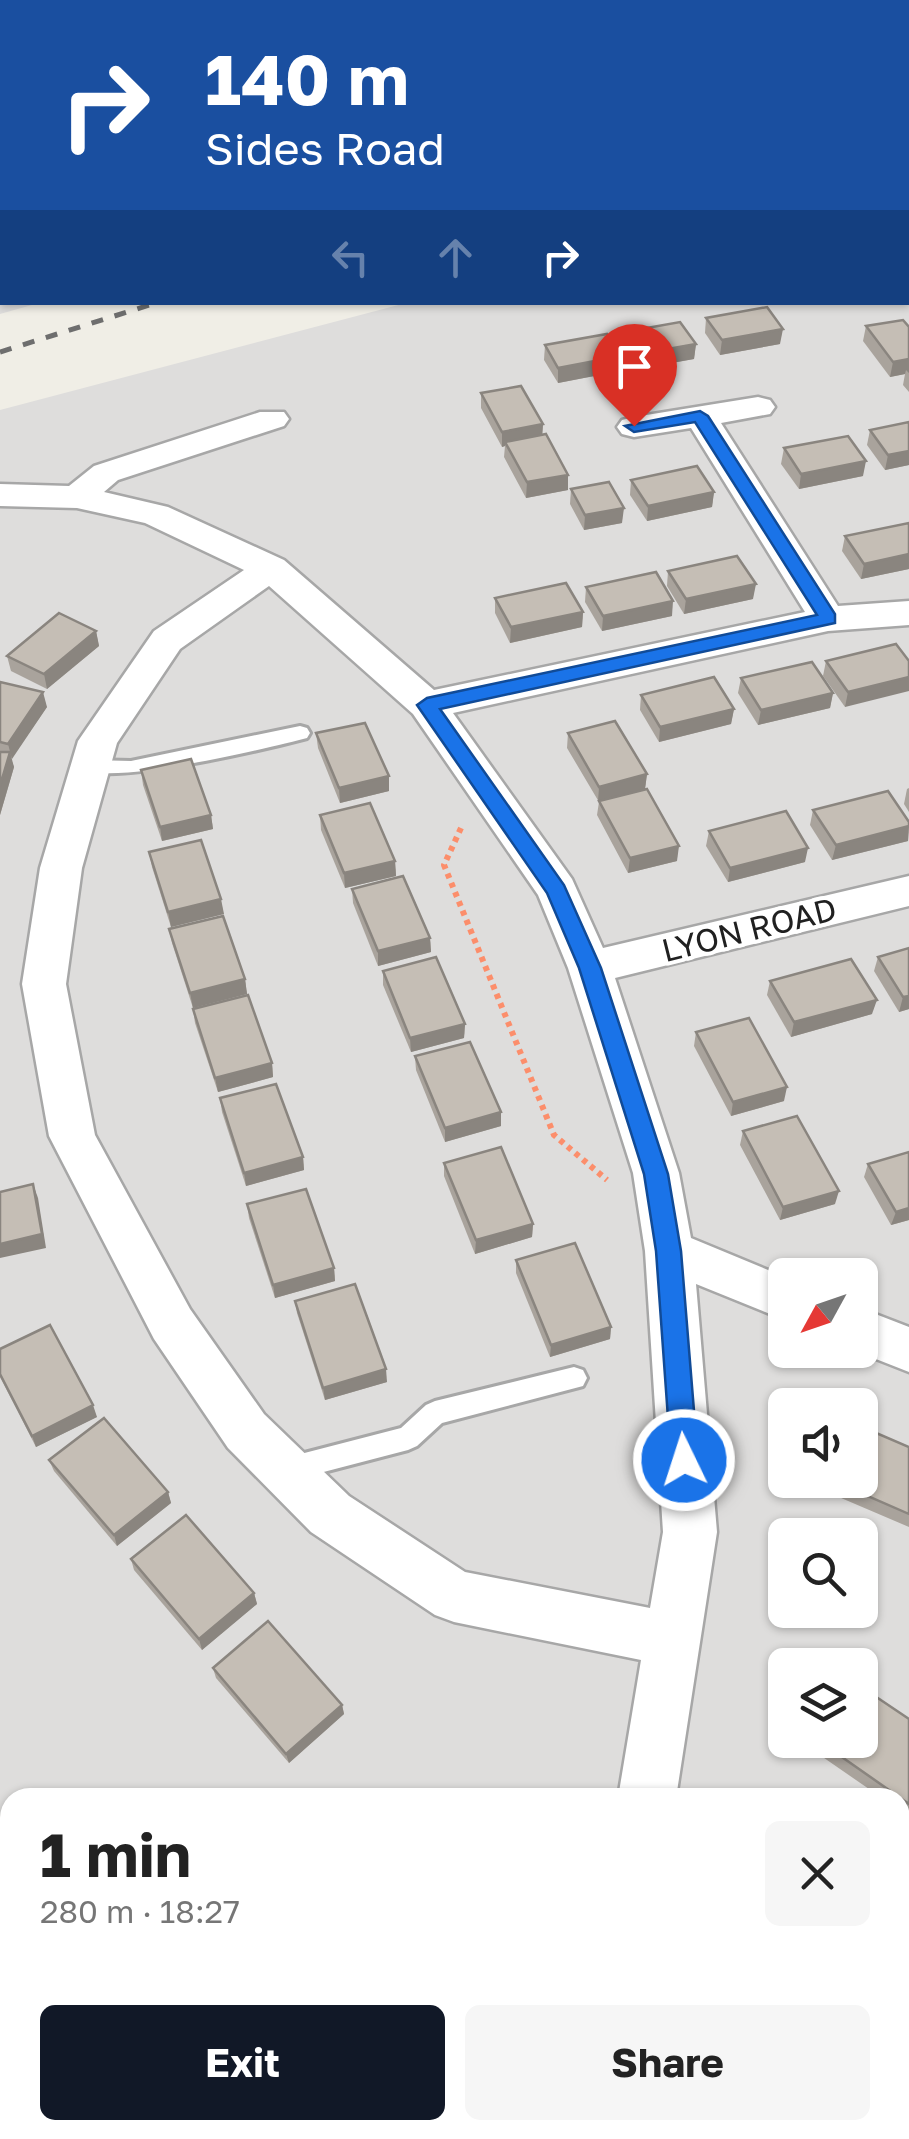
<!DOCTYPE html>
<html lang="en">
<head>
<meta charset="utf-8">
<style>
	:root { --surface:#fff; --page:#f6f6f6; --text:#222; --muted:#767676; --accent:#111827 }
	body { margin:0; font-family:"Golos Text",sans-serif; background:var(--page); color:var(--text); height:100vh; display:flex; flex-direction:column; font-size:38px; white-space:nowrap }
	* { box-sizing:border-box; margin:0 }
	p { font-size:32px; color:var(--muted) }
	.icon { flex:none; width:55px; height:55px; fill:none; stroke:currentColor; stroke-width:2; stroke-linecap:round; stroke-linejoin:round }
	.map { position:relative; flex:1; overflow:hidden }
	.details { position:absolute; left:0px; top:1788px; width:910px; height:352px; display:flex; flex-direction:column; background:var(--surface); border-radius:30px 30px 0 0; box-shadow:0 2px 8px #0004 }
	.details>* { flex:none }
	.guide { position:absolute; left:0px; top:0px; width:910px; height:305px; box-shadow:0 2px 8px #0004; background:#1a4fa0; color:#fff; overflow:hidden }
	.needle { width:65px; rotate:230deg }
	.controls { position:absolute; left:768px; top:1258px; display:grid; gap:20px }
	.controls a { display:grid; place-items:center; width:110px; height:110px; border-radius:15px; background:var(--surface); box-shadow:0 2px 8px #0004; font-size:50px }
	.pin { position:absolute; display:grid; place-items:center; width:85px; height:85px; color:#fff; margin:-102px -42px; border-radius:50% 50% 50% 0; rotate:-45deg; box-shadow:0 0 10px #0007 }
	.pin .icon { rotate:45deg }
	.me { position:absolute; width:110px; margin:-55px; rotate:356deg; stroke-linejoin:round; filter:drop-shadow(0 0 8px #0008) }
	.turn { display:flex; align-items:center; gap:35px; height:210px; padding:0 40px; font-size:45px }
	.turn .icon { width:130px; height:130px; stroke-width:2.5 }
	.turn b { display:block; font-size:70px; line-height:85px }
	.lanes { display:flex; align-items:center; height:95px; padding:0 40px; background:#0003; justify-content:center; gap:50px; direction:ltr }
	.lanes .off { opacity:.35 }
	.round { display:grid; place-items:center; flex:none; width:105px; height:105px; border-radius:15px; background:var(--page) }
	.overview { display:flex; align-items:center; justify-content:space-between; height:170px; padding:0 40px }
	h1 { font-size:60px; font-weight:700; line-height:75px }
	.primary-button { display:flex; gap:20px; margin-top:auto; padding:20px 40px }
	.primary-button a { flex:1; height:115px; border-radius:15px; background:var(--accent); color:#fff; font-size:40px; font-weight:700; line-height:115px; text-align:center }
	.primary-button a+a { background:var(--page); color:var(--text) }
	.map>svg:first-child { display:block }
</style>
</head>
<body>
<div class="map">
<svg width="909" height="2139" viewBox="0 0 909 2139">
	<rect width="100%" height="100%" fill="#f0eee6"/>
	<g fill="#dedddc" fill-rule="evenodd">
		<path d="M0,0H576L580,2H2V302L39,303L0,314Z"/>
		<path d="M909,170V2139H0V410L406,303L908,302ZM785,1275H860V1350H785ZM785,1405H860V1480H785ZM785,1535H860V1610H785ZM785,1665H860V1740H785ZM10,1798H900V2130H10Z"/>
	</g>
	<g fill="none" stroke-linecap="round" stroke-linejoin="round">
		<defs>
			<g id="service">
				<path d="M300,726L307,728L310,733L307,738C273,747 100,789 80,767L90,760L131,761Z"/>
				<path d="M574,1367L583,1370L587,1378L583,1386L442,1423L417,1446L408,1450L289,1481L280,1478L276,1469L280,1460L289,1457L401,1428L426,1405L435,1401Z"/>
			</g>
			<g id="minor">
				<rect x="0" y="98" width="2" height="16"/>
				<rect x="0" y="271" width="2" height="18"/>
				<path d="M758,397L770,400L775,407L770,414L721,423L838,606L909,601V625L828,631L453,713L572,879L603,948L909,876V906L615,978L679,1173L691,1238L785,1277V1320L696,1284L717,1532L676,1798H618L641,1660L454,1622L435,1615L311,1532L228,1448L154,1339L49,1136L22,984L40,868L78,741L154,631L244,570L145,523L77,508L0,506V484L69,486L94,466L260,412H284L289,419L284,426L118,480L104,492L168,507L284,560L434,690L805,612L691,428L634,437L622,434L617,427L622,420L634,417ZM269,586L413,714L538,895L568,968L633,1173L645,1251L663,1532L650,1608L465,1572L349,1496L264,1414L190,1309L95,1135L66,984L82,868L117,743L180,649Z"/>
				<path d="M860,1308L909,1327V1372L853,1350H860Z"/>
				<path d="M900,1920L909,1923V1986L900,1983Z"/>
				<path d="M529,2130H593L590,2139H526Z"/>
			</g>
		</defs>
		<use href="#service" stroke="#a7a7a7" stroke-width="6"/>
		<use href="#minor" stroke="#a7a7a7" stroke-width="5"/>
		<path stroke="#fc8e6b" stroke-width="6" stroke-dasharray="5 5" stroke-linecap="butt" d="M461,828L444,865L554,1135L607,1180"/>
		<use href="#service" fill="#fff" fill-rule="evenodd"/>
		<use href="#minor" fill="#fff" fill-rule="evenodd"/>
		<path stroke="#6e6e6e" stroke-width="5" stroke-dasharray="12 12" stroke-linecap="butt" d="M0,352L159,302"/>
	</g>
	<g fill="#a9a39c">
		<path d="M2,183V240L0,238V187Z"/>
		<path d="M706,318L780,344L720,355L705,333Z"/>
		<path d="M866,326L909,327V392L903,385L905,374L890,377L863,341Z"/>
		<path d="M619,333L696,344L694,359L632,370L618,348Z"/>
		<path d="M545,345L620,371L558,383L544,360Z"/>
		<path d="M481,393L543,424L542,435L568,475V490L526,498L504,457L505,446L502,447L481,408Z"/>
		<path d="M909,422V465L885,470L867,445L870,430Z"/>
		<path d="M784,448L863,476L799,489L781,464Z"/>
		<path d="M631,480L714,492L712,507L647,521L630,495Z"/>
		<path d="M571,489L622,523L584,530L570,504Z"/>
		<path d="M909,523V569L861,579L842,551L845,536Z"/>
		<path d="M668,571L753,599L684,614L667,586Z"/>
		<path d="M586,587L672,616L602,631L585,602Z"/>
		<path d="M495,598L583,612L582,627L510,643L495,613Z"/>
		<path d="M96,631L99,646L47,689L11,671L7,656Z"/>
		<path d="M896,644L845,707L823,676L826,661Z"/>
		<path d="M741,678L833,693L830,708L758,725L738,693Z"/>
		<path d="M0,682L47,707L11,759L14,767L0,815Z"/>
		<path d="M641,695L734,709L731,724L659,742L640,710Z"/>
		<path d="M316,733L389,776V791L340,803L318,748Z"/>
		<path d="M568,733L647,774L645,789L677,861L628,873L597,815L599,802L567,748Z"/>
		<path d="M141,770L211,815L213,829L162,841L143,785Z"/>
		<path d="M909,788V812L904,804L907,789Z"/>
		<path d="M813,810L909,822L908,841L832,860L810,825Z"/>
		<path d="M320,815L395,861L396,876L345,888L321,830Z"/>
		<path d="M709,831L805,862L728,882L706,846Z"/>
		<path d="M149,852L224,914L171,927L152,867Z"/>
		<path d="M352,889L430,938L431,952L378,966L353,903Z"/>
		<path d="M169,929L245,979L247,994L193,1008L172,943Z"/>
		<path d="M909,948V1009L899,1012L874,971L878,957Z"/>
		<path d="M383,971L465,1024L464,1038L411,1052L383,985Z"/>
		<path d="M770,981L872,1014L791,1037L767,995Z"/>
		<path d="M193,1009L272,1063L273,1077L218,1092L195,1023Z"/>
		<path d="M696,1032L784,1101L731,1116L694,1046Z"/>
		<path d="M415,1057L501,1112V1126L445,1142L416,1070Z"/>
		<path d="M220,1098L303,1157L304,1170L246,1186L222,1112Z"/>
		<path d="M743,1131L835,1204L780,1220L740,1145Z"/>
		<path d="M909,1152V1220L891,1225L864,1177L868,1164Z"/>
		<path d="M444,1163L533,1224L532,1237L475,1254L444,1176Z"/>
		<path d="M247,1204L334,1268L335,1281L275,1298L249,1218Z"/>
		<path d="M516,1260L611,1327L610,1339L550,1357L516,1273Z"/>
		<path d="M295,1301L387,1382L325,1400L297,1313Z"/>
		<path d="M0,1349L97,1417L36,1447L0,1377Z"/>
		<path d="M909,1447V1527L806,1483L807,1480H860Z"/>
		<path d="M49,1460L168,1492L171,1503L117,1546L54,1471Z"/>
		<path d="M131,1559L254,1593L257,1604L202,1650L134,1570Z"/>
		<path d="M213,1668L342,1705L344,1714L289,1763L216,1678Z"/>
		<path d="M909,1719V1816L900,1810V1798H882L814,1751L820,1740Z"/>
		<path d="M860,2130H900L909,2139H873Z"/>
	</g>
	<g fill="#8a857f">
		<path d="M783,329L780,344L720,355L722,340Z"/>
		<path d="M696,344L694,359L632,370L634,355Z"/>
		<path d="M621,356L620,371L558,383V368Z"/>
		<path d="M909,359V373L906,370L905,374L890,377L893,362Z"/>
		<path d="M543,424L542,439L505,442V446L502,447V432Z"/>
		<path d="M909,451V465L885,470L888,455Z"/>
		<path d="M866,461L863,476L799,489L801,474Z"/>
		<path d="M568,475V490L526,498L527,482Z"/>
		<path d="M714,492L712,507L647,521L648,506Z"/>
		<path d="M624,508L622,523L584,530L585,515Z"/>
		<path d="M909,554V569L861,579L864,564Z"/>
		<path d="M756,584L753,599L684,614L686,599Z"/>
		<path d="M673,601L672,616L602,631L603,616Z"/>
		<path d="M583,612L582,627L510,643L511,627Z"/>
		<path d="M96,631L99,646L47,689L44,674Z"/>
		<path d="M909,677V691L845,707L848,692Z"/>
		<path d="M43,692L47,707L12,759L8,744Z"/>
		<path d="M833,693L830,708L758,725L761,710Z"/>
		<path d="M734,709L731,724L659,742L660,727Z"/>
		<path d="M10,752L14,767L0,815V786Z"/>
		<path d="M647,774L645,789L598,802L599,787Z"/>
		<path d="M389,776V791L340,803L339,788Z"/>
		<path d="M211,815L213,829L162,841L160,827Z"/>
		<path d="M909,826L908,841L832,860L836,845Z"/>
		<path d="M679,846L677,861L628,873L630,858Z"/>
		<path d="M808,848L805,862L728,882L730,868Z"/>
		<path d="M395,861L396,876L345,888L344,873Z"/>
		<path d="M221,899L224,914L171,927L168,912Z"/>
		<path d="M430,938L431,952L378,966V951Z"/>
		<path d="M245,979L247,994L193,1008L190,993Z"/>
		<path d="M909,996V1009L899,1012L903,997Z"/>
		<path d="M877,1000L872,1014L791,1037L794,1022Z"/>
		<path d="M465,1024L464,1038L411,1052L410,1038Z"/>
		<path d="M272,1063L273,1077L218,1092L215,1078Z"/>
		<path d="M787,1087L784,1101L731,1116L733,1102Z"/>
		<path d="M501,1112V1126L445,1142V1128Z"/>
		<path d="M303,1157L304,1170L246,1186L244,1173Z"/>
		<path d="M33,1184L38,1198L46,1248L0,1258V1244Z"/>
		<path d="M839,1191L835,1204L780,1220L783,1207Z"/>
		<path d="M909,1208V1220L891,1225L896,1212Z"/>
		<path d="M533,1224L532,1237L475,1254L476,1240Z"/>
		<path d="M334,1268L335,1281L275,1298L273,1285Z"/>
		<path d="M611,1327L610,1339L550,1357L551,1345Z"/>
		<path d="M386,1369L387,1382L325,1400L323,1388Z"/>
		<path d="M93,1405L97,1417L36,1447L32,1436Z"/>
		<path d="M168,1492L171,1503L117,1546L114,1535Z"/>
		<path d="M254,1593L257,1604L202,1650L199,1639Z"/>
		<path d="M342,1705L344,1714L289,1763L286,1754Z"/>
		<path d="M10,2089V2101L0,2110V2099Z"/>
		<path d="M444,2130H449L440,2139H434Z"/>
	</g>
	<g fill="#c5beb5" stroke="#8a857f" stroke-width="2.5">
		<path d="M31,0H67V2H30Z"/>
		<path d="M435,0H459L462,2H424Z"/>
		<path d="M2,183V200L0,198V187Z"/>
		<path d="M767,307L783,329L722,340L706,318Z"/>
		<path d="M903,320L909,327V359L893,362L866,326Z"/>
		<path d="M680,322L696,344L634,355L619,333Z"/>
		<path d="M607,334L621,356L558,368L545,345Z"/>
		<path d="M521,386L543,424L502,432L481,393Z"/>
		<path d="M909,422V451L888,455L870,430Z"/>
		<path d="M546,434L568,475L527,482L505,442Z"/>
		<path d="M848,436L866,461L801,474L784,448Z"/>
		<path d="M697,466L714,492L648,506L631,480Z"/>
		<path d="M609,482L624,508L585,515L571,489Z"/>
		<path d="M909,523V554L864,564L845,536Z"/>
		<path d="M737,556L756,584L686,599L668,571Z"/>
		<path d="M656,572L673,601L603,616L586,587Z"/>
		<path d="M566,583L583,612L511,627L495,598Z"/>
		<path d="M59,613L96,631L44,674L7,656Z"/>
		<path d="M896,644L909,661V677L848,692L826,661Z"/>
		<path d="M812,662L833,693L761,710L741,678Z"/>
		<path d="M714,677L734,709L660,727L641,695Z"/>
		<path d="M0,682L43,692L8,744L0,742Z"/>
		<path d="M615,721L647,774L599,787L568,733Z"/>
		<path d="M365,723L389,776L339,788L316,733Z"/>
		<path d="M0,752H10L0,786Z"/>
		<path d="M191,759L211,815L160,827L141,770Z"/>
		<path d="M647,789L679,846L630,858L599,801Z"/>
		<path d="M888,791L909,822V826L836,845L813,810Z"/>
		<path d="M370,803L395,861L344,873L320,815Z"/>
		<path d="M786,811L808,848L730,868L709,831Z"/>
		<path d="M201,840L221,899L168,912L149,852Z"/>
		<path d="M403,876L430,938L378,951L352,889Z"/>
		<path d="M223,916L245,979L190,993L169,929Z"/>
		<path d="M909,948V996L903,997L878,957Z"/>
		<path d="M436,957L465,1024L410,1038L383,971Z"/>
		<path d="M851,959L877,1000L794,1022L770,981Z"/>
		<path d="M248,995L272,1063L215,1078L193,1009Z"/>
		<path d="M749,1018L787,1087L733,1102L696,1032Z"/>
		<path d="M470,1042L501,1112L445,1128L415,1056Z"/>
		<path d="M276,1084L303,1157L244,1173L220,1098Z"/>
		<path d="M797,1116L839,1191L783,1207L743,1131Z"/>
		<path d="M501,1147L533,1224L476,1240L444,1163Z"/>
		<path d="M909,1152V1208L896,1212L868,1164Z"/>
		<path d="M33,1184L42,1234L0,1244V1192Z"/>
		<path d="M306,1189L334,1268L273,1285L247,1204Z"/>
		<path d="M575,1243L611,1327L551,1345L516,1260Z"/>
		<path d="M355,1284L386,1369L323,1388L295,1301Z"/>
		<path d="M50,1325L93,1405L32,1436L0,1374V1349Z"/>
		<path d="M104,1418L168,1492L114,1535L49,1460Z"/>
		<path d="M860,1426L909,1447V1514L831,1480H860Z"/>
		<path d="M186,1515L254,1593L199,1639L131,1559Z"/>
		<path d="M268,1621L342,1705L286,1754L213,1668Z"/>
		<path d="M860,1686L909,1719V1804L819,1741L820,1740H860Z"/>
		<path d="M0,1976L10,1989V2089L0,2099Z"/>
		<path d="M900,2047L909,2053V2139H885L873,2130H900Z"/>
		<path d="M326,2130H444L434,2139H332Z"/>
	</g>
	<path fill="#1a73e8" stroke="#114b97" stroke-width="2.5" d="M700,411L708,416L835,614V623L440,709L564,885L601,968L668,1174L681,1251L698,1460L694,1469L684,1473L675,1469L671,1460L656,1251L644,1174L579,968L547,893L417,705L427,698L817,615L695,422L634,432L625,426Z"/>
	<g text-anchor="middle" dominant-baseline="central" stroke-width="8" stroke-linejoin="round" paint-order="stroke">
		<g font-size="32" fill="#202020" stroke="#fff">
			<text transform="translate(749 929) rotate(-14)">LYON ROAD</text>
		</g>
	</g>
</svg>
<div class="controls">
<a><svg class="needle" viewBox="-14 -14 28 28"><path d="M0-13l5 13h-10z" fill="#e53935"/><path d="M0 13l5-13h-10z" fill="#767676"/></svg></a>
<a><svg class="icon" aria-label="sound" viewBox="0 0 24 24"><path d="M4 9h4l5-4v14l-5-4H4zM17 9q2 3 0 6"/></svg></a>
<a><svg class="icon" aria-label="search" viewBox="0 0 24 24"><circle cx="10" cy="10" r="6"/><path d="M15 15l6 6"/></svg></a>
<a><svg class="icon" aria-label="layers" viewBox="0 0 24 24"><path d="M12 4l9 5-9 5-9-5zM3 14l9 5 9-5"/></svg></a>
</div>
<div class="pin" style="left:634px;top:426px;background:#d93025"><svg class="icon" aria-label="arrive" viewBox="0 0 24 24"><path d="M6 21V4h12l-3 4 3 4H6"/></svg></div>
<svg class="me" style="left:684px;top:1460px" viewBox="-20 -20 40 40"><circle r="17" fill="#1a73e8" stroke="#fff" stroke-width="3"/><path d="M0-11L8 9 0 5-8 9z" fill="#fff"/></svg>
<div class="guide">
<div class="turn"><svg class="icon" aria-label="right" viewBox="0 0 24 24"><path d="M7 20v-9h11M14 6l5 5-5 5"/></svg><div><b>140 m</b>Sides Road</div></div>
<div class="lanes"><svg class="icon off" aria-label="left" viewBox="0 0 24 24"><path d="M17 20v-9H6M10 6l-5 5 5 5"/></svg><svg class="icon off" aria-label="ahead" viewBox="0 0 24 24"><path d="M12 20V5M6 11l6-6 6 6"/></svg><svg class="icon" aria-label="right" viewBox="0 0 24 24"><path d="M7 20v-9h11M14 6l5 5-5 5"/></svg></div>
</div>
<section class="details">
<div class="overview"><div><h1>1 min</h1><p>280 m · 18:27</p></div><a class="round"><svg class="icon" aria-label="close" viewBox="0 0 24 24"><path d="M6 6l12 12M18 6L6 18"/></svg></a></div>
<div class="primary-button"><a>Exit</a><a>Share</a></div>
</section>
</div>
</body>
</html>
